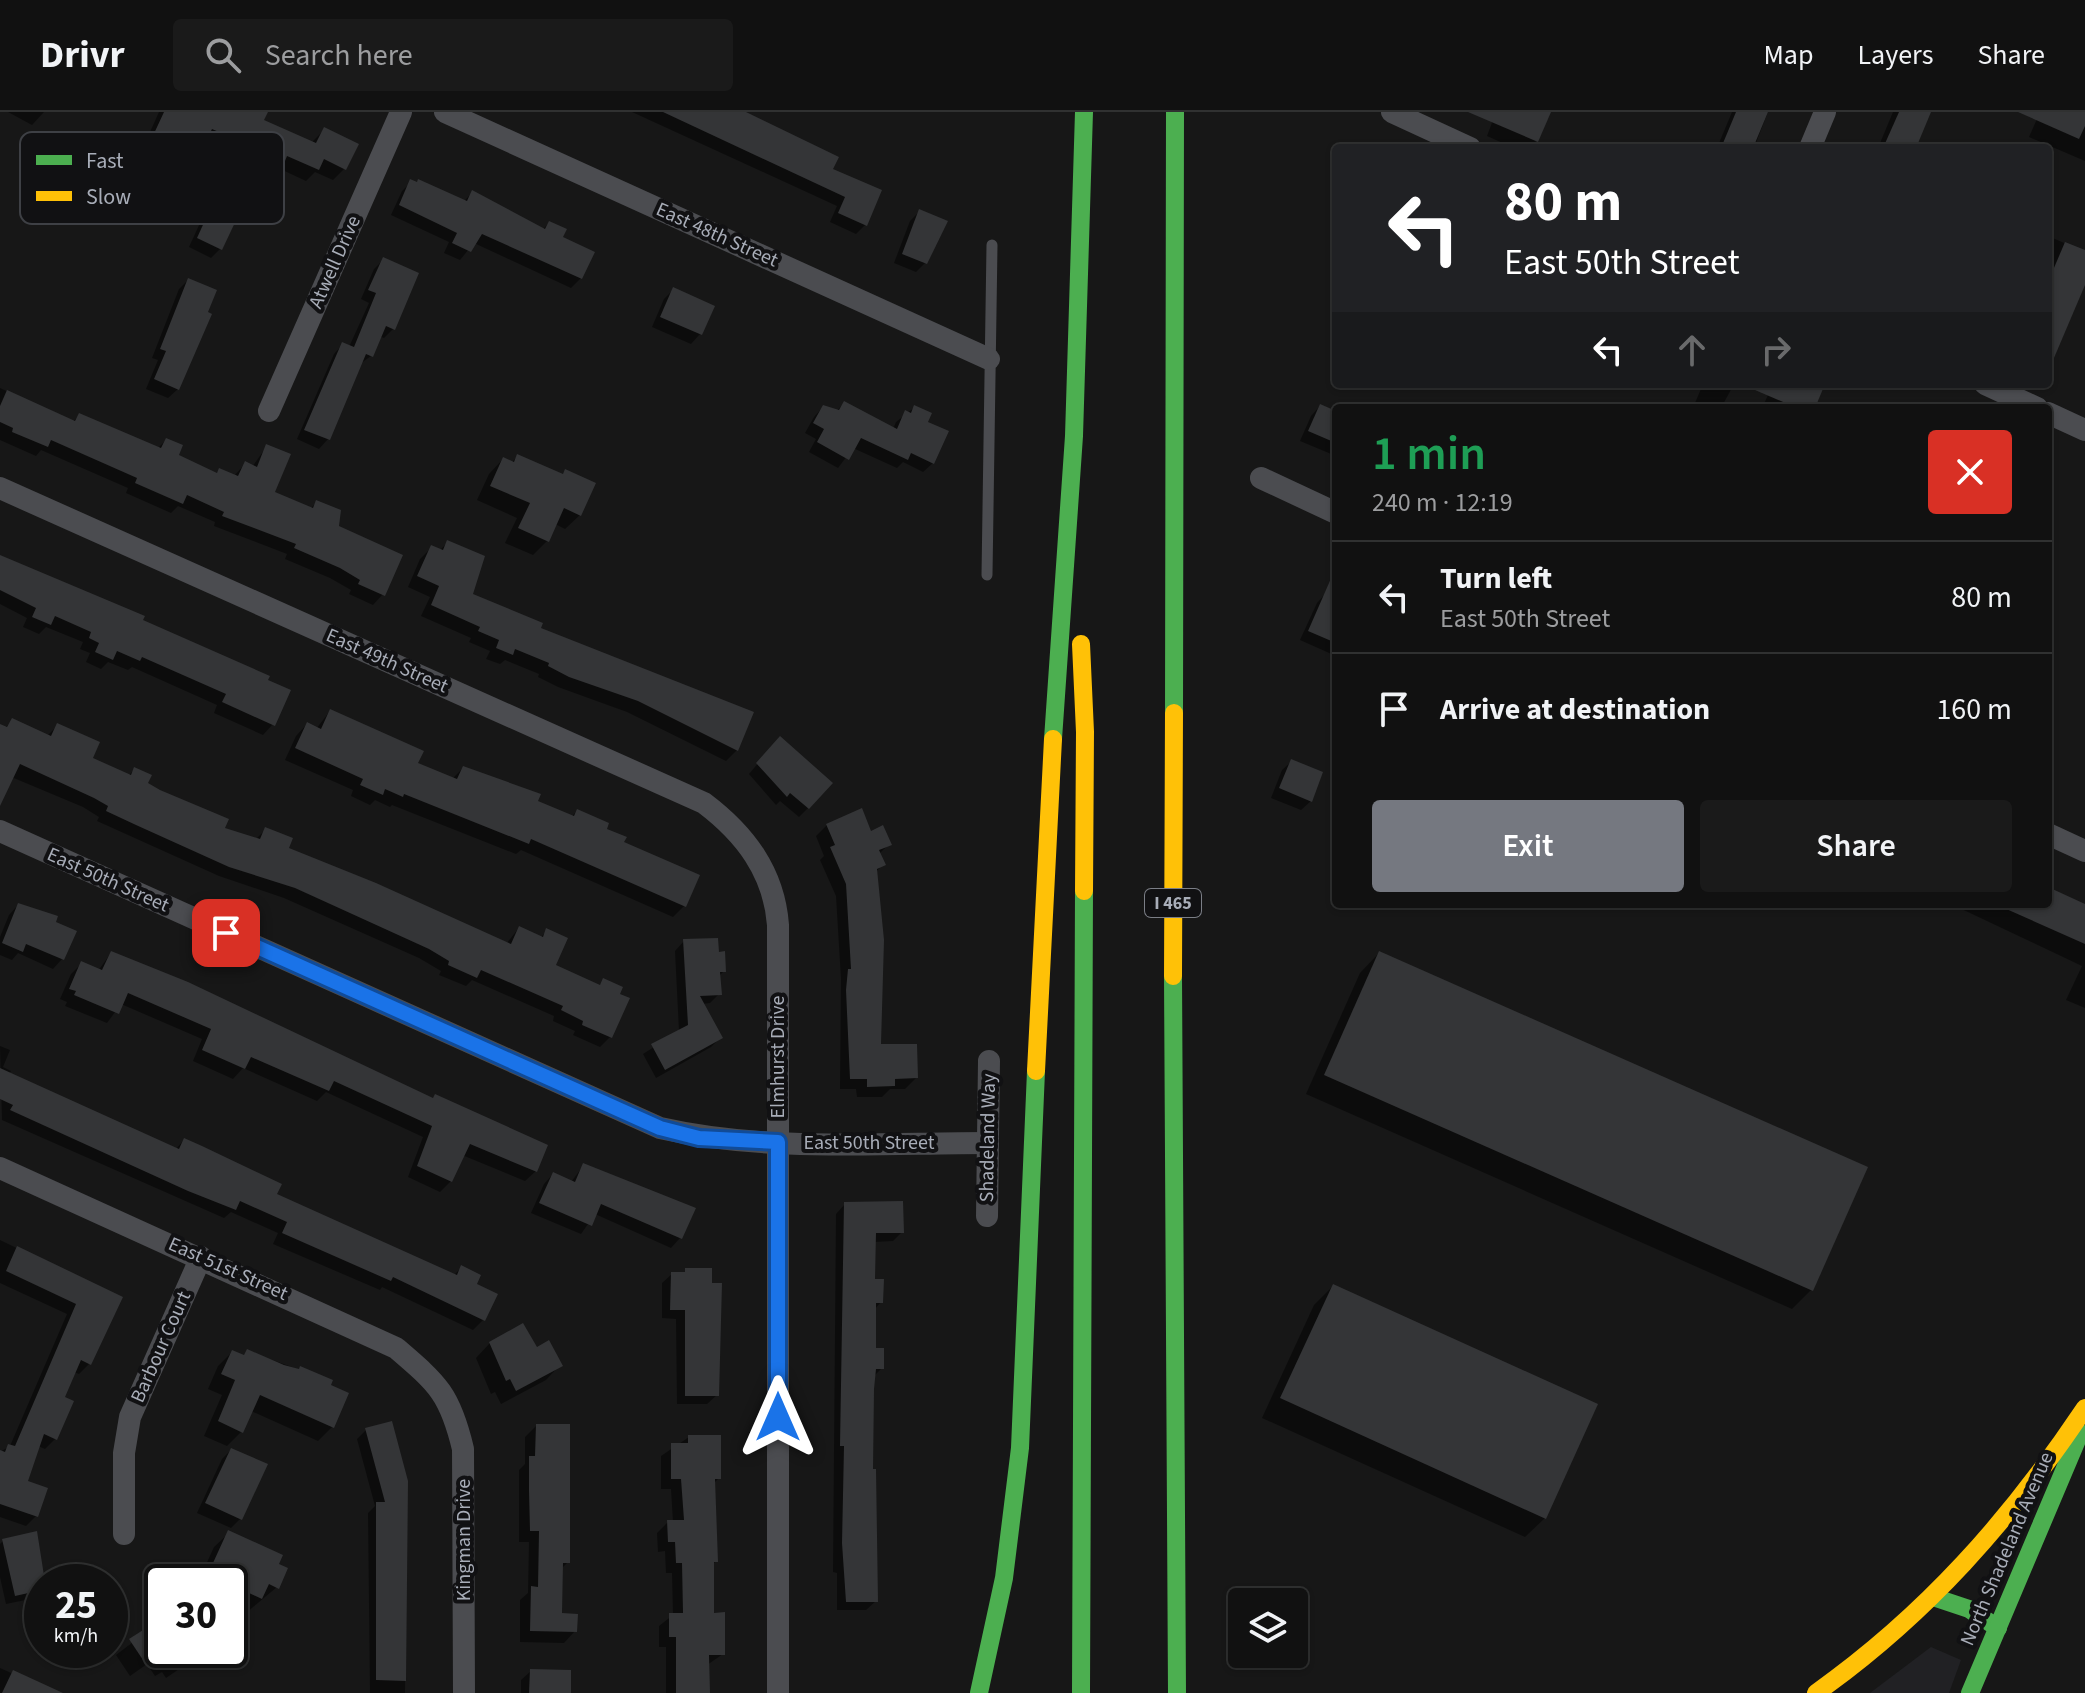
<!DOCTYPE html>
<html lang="en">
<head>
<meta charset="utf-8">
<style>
	:root { --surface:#111; --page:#1a1a1a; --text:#f1f3f6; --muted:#9c9d9f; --line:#303131; --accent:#757880 }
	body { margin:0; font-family:"Source Sans 3",sans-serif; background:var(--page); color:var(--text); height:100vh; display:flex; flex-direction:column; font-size:30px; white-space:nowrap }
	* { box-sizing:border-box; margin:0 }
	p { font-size:26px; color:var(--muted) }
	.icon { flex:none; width:44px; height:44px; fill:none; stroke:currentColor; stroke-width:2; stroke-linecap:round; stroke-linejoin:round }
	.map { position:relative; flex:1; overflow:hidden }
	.sheet { position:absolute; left:1332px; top:292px; width:720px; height:504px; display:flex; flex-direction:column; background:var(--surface); border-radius:8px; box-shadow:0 2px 6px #0004,0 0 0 2px var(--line) }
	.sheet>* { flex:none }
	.top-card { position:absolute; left:1332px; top:32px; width:720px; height:244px; border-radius:8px; box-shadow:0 2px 6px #0004,0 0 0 2px var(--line); background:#202124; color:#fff; overflow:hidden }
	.buttons { position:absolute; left:1228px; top:1476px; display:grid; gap:16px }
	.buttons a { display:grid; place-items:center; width:80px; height:80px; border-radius:8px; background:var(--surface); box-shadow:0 2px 6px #0004,0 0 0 2px var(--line); font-size:40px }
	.speed { position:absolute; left:24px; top:1452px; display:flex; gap:16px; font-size:40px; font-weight:700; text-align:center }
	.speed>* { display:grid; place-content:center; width:104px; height:104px; border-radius:50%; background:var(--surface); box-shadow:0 2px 6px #0004,0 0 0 2px var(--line); line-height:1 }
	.speed small { font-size:20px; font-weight:400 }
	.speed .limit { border:4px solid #111; border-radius:12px; background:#fff; color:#111 }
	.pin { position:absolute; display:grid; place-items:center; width:68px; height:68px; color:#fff; margin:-34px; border-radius:16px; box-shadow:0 4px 12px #0006 }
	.me { position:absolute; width:88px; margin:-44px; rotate:0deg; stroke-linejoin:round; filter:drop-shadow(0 0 6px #0008) }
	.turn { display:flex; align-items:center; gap:28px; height:168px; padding:0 40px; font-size:36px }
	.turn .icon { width:104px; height:104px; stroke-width:2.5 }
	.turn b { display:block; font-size:56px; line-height:68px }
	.lanes { display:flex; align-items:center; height:76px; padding:0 40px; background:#0003; justify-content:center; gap:40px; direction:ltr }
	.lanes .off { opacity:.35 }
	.round { display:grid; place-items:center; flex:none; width:84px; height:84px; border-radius:8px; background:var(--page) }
	.overview { display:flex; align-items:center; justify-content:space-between; height:136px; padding:0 40px }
	h1 { font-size:48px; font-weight:600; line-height:60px; color:#1e9e55 }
	.cta { display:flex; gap:16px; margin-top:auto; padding:16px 40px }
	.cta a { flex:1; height:92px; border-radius:8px; background:var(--accent); color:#fff; font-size:32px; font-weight:600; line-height:92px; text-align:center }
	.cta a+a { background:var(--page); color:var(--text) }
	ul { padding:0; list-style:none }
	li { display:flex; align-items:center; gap:24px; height:112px; padding:0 40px; border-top:2px solid var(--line) }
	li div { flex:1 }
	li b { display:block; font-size:30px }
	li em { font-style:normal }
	header { display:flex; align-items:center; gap:48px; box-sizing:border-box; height:112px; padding:0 40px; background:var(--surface); border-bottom:2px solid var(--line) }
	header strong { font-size:38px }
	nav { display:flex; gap:44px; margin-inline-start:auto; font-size:28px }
	.search { width:560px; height:72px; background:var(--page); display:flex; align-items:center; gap:20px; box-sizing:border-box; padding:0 28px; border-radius:8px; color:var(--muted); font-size:30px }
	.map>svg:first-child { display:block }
</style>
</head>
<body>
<header>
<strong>Drivr</strong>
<div class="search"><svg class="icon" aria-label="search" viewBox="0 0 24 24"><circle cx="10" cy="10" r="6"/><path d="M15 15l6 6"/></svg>Search here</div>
<nav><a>Map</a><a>Layers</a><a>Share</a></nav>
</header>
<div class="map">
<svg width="2085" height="1581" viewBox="0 0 2085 1581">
	<rect width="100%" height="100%" fill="#171717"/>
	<path fill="#212124" d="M1931,1535L1961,1548L1949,1581H1870Z"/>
	<g fill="#0007">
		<path d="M8,0H44L32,13Z"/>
		<path d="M159,0H264L261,9L311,31L324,18L345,56L333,68L315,60L306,69L276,55L272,59L204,30L195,48L184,60L170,53L158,64L139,56L146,42L141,40Z"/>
		<path d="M632,0H741L831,58L866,112L856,122L830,110L837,94Z"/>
		<path d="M1496,0H1542L1536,29L1529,36H1514L1487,24Z"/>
		<path d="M1732,0H1768L1754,36H1717Z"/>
		<path d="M1893,0H1929L1913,36H1878Z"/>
		<path d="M2040,0H2085V49L2029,25Z"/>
		<path d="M1336,56V73L1330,70Z"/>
		<path d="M411,70L463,90L472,81L542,118L549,111L581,166L571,176L474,131L460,148L444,141L449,130L391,103L402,79Z"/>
		<path d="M221,76V136L211,146L189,135L212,85Z"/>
		<path d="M920,99L925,151L916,160L894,151L910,109Z"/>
		<path d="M2048,124L2085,140V168L2048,250Z"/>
		<path d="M383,148L393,217L384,226L379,224L371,244L360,252L328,327L319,337L297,327L334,242L343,232L349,235L369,191L361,187L374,157Z"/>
		<path d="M188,168L178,277L168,286L146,277L158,248L152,246L179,177Z"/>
		<path d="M673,178L712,195L700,222L691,232L652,215L664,187Z"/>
		<path d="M1703,272H1734L1721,296L1695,291Z"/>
		<path d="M1773,272H1820L1812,296H1767L1763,294Z"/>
		<path d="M0,276L73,310L79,303L157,337L166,328L176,344L216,362L220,358L234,364L245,352L252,355L267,334L272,381L310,397L317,390L383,482L373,493L349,482L351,478L330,466L285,447L287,442L214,414L215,410L178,394L171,401L126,381L128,376L41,338L36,344L0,328Z"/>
		<path d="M844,291L893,317L896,310L915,295L925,310L933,351L923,360L903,350L897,356L853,336L838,356L809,340L816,327L805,321L814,305L823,295L836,300Z"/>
		<path d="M1320,294L1336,301V344L1300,329L1311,304Z"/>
		<path d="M518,344L580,403L565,417L555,412L547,429L533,443L505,431L517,406L477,388L489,362L503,347L511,351Z"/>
		<path d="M448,430L470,483L538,517L737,638L726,649L627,600L558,575L538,565L539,562L505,548L500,552L486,547L490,539L469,530L471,526L421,504L430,485L408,475L420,447L431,436L439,439Z"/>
		<path d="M0,445L266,569L273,612L263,623L214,601L217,593L132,555L128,558L108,550L101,557L86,550L90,541L80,537L83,530L46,515L39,522L23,515L27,506L0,492Z"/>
		<path d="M1336,479V544L1300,528L1317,491L1326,481Z"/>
		<path d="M330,599L416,652L452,667L463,656L571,705L577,699L622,732L684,794L673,805L521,738L516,742L392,693L390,695L375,688L370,693L351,684L353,678L285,648L296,624L307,612L316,617Z"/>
		<path d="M12,609L47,624L58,613L90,647L128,664L135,657L146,672L222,717L255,728L266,717L287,737L506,832L519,816L540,826L547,819L553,854L599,874L604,869L610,925L600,935L573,923L575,919L553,909L554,904L472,868L466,874L439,863L441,859L419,846L284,786L219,764L97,709L99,705L83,695L9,664L0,668V614L5,616Z"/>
		<path d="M771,636L808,696L799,705L780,689L776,693L749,662Z"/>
		<path d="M1292,649L1311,689L1301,698L1271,686L1282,658Z"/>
		<path d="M827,713L870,721L889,732L879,742L883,752L875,761L879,934L916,966L905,977H890L882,985H857L856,977H840L841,867L836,784L820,748L824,744L816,724Z"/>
		<path d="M2048,777L2085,794V896L2066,888L2082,854L1951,792H2048Z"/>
		<path d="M18,793L53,811L62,847L53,857L18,841L12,848L0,843V825L9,803Z"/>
		<path d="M684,829L717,842L724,859L719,864V882L710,891L702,892L720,926L711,935L656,966L643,942L679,919L675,839Z"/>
		<path d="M111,841L536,1059L525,1069L462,1043L451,1069L440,1080L408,1065L423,1025L326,980L317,989L243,956L233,967L193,949L202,927L121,892L107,911L65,894L67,890L60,887L71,862L81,852L98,859Z"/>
		<path d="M1379,841L1811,1178L1792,1197L1306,982L1360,861Z"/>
		<path d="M0,934L10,938L3,955L11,959L9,962L175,1038L184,1028L275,1083L453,1164L461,1156L474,1173L483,1208L473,1218L382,1175L380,1178L273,1132L278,1121L231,1100L224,1106L2,1008Z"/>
		<path d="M584,1053L693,1097L680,1126L671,1136L595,1102L581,1122L531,1101L544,1072L553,1062L571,1070Z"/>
		<path d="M845,1092L902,1120L893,1129L874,1130L873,1169L881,1190L874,1198V1238L882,1256L873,1265L871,1359L876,1489L866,1498H837V1461L833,1460L836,1102Z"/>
		<path d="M0,1128L120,1186L89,1252L79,1262L74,1260L62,1286L55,1327L45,1337L38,1334L26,1371L36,1404L26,1414L0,1405V1340L10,1334L67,1202L0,1171Z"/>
		<path d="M672,1162L710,1173L717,1283L707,1292H677L676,1207L662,1206V1171Z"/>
		<path d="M1333,1174L1545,1406L1525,1425L1262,1306L1314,1193Z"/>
		<path d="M490,1231L560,1253L546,1268L501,1292L495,1280L491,1282L476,1246Z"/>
		<path d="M248,1239L330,1269L332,1315L318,1329L251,1299L242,1319L227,1334L204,1324L222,1283L208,1277L218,1254L232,1240L243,1244Z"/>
		<path d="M536,1314L568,1450L560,1458V1503L575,1519L564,1531L520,1530V1488L528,1481L529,1430H519V1358L525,1352V1325Z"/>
		<path d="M366,1318L406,1370L405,1581H370L368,1401L375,1394L357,1327Z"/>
		<path d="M689,1325L719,1366L713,1372L716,1449L712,1453V1503L723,1542L707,1553L708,1581H666V1535H659V1514L673,1503L672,1461H666L665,1439L658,1440L657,1421L668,1410H673L671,1377H661V1344Z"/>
		<path d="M231,1338L240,1407L231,1416L197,1401L222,1347Z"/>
		<path d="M229,1421L276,1453L277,1475L246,1501L230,1493V1470H198L214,1435Z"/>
		<path d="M3,1429L43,1470L42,1479L35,1486L6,1492L0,1465V1432Z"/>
		<path d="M162,1508V1538H207L166,1566L162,1560L155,1564L147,1552L130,1564L116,1543Z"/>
		<path d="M0,1556L56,1581H0Z"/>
		<path d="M531,1559L569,1581H521V1568Z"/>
	</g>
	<g fill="#343537">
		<path d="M164,0H268L264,8L316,31L324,15L359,32L346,58L324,47L319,58L287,44L285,49L212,17L197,49L178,40L171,54L150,44L156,30L151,28Z"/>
		<path d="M663,0H746L839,45L833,57L882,78L867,114L838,101L845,85Z"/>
		<path d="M1468,0H1551L1538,30Z"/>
		<path d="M1736,0H1768L1753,36H1721Z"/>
		<path d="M1899,0H1931L1916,36H1883Z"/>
		<path d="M2018,0H2085V14L2079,27Z"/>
		<path d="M410,67L417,70L418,67L467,89L472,78L545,117L549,109L567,117L563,125L595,140L582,167L482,122L471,140L452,131L457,121L399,93Z"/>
		<path d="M221,73L247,85L222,138L197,126Z"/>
		<path d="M919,97L948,109L927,152L902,142Z"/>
		<path d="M2065,130L2085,138V173L2048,260V170Z"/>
		<path d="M383,145L419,161L395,218L386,214L373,245L366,242L330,328L304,318L342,230L354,235L376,181L368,178Z"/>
		<path d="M188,166L217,178L208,200L212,202L179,278L154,267L166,239L160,237Z"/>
		<path d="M673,175L715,194L702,223L660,205Z"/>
		<path d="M1741,272H1825L1815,296H1797Z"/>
		<path d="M7,278L75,309L79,301L161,336L166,326L183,333L179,343L217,361L219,356L238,364L245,349L257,355L266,332L291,342L275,380L313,396L316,388L341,398L339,414L403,443L385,484L358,472L360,468L340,456L294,436L296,432L222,404L224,400L187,383L183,392L135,371L137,366L51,328L48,335L12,320L13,316L0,310V294Z"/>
		<path d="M844,289L897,317L905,298L911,301L914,293L932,301L928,310L949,319L934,352L911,341L908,348L861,326L849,348L817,330L824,317L813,311L823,293L839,298Z"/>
		<path d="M1320,292L1336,299V331L1308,319Z"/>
		<path d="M517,342L563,362L565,357L596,371L581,404L564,396L549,430L518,416L530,391L490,374L503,345L514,350Z"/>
		<path d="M447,428L485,444L473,482L543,511L541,516L754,600L738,639L638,589L569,565L548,554L549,551L515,537L513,543L496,536L499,528L478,519L480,515L431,493L439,474L417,464L431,433L443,438Z"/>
		<path d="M0,443L145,504L143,508L270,564L268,568L291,578L275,614L222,590L226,582L142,545L140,549L117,539L113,548L95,540L99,531L89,526L91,520L55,504L51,513L32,505L36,496L0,478Z"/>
		<path d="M1336,455V531L1308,519Z"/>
		<path d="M330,597L424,639L418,651L457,667L463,654L541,682L538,689L574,704L577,697L609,711L607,717L627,725L624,730L700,763L686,795L531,727L529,732L404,682L403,685L385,677L383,683L360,673L363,667L295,636L307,610L321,617Z"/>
		<path d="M12,606L51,624L57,611L100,630L93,646L131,663L134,655L152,663L148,671L160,678L229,707L225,716L260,727L265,715L293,726L289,736L376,771L511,832L519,814L543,825L546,816L568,826L556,853L600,873L603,866L623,875L620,882L630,886L612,926L582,913L583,909L561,898L563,894L481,858L477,866L448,853L449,849L429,837L295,776L229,755L136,713L106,699L108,694L94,686L20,652L0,694V612L7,615Z"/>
		<path d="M780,624L833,671L809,697L790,681L787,685L756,651Z"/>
		<path d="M1291,647L1323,660L1312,690L1279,676Z"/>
		<path d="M862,696L871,719L883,713L892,733L879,738L886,753L877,757L884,828L881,932H917L918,966L895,967V974L867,975V967H850L846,878L848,857H851L846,772L830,735L835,733L826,712Z"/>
		<path d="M2048,775L2085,792V832L1995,792H2048Z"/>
		<path d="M18,791L58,804L56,810L77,819L64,848L26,832L23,840L2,831Z"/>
		<path d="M718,826L719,840L725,839L726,860H720L722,883L700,884L723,926L665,958L651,932L688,913L683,827Z"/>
		<path d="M111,839L188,870L433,986L435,982L548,1033L537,1060L470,1032L452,1070L417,1054L432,1014L334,969L329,979L251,945L245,957L202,938L211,917L128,881L119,902L74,883L76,879L69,877L81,849L102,858Z"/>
		<path d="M1379,839L1868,1055L1813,1179L1324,963Z"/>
		<path d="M0,956L179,1037L184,1026L202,1034L282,1072L277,1082L457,1163L461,1153L481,1163L477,1172L498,1182L485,1209L393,1165L391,1169L282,1121L287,1110L240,1089L236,1098L188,1079L10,998L13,993L0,987Z"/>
		<path d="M583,1051L696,1096L682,1127L601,1092L592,1114L539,1091L553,1060L575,1070Z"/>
		<path d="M903,1089L904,1121H876L875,1167H884L883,1191H876V1236H884V1257H876L874,1277L873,1357H876L878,1490H846L842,1431L844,1334H840L844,1090Z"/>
		<path d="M17,1134L123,1185L91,1253L81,1248L65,1285L74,1289L57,1328L44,1322L28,1369L48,1376L38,1405L0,1392V1338L5,1340L8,1332L15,1334L76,1192L6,1159Z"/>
		<path d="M685,1156H712V1171H722L719,1284H685V1198H670L671,1160H685Z"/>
		<path d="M1333,1172L1598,1292L1546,1407L1280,1286Z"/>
		<path d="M523,1211L537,1235L549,1228L563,1254L516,1279L510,1267L506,1269L489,1230Z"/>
		<path d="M247,1237L284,1253L299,1257L300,1254L333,1268L331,1273L349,1281L334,1316L260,1283L243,1321L218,1309L235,1268L221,1262L232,1238L244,1243Z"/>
		<path d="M392,1309L408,1369L406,1569L376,1568V1390H385L365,1316Z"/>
		<path d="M536,1312H570V1451H563L562,1501L578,1502L577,1520L530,1519L531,1474L538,1475L539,1419H530L529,1379V1344H535Z"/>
		<path d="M688,1323H721V1367H715L718,1450H714V1501L725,1500V1543H709L710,1581H676V1525H669V1501H683L682,1451H676L675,1430H668L667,1408H684L681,1367H671V1331H688Z"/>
		<path d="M231,1336L268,1352L242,1408L205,1391Z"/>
		<path d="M228,1418L283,1443L279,1452L288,1456L279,1477L269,1472L262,1487L208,1462Z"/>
		<path d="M37,1419L45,1470H42V1478L15,1484L2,1427Z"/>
		<path d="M162,1506V1540L145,1551L129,1527Z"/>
		<path d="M530,1557L571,1558V1581H529Z"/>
		<path d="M13,1558L63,1581H2Z"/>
	</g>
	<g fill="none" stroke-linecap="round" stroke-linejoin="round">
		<path stroke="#4b4c50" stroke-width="11" d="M987,463L992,133"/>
		<g stroke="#4b4c50" stroke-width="22">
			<path d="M445,0L989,247"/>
			<path d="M1392,0L1470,36"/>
			<path d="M1810,36L1825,0"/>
			<path d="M1985,272L2037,296"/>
			<path d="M269,299L401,0"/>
			<path d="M2048,301L2085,318"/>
			<path d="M1261,366L1336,401"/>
			<path d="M0,376L704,691C745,722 774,760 778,813V1581"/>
			<path d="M0,719L660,1016C766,1040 880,1031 988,1031"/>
			<path d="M2048,722L2085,739"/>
			<path d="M0,1056L396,1236C438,1272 450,1282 463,1337L464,1581"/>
			<path d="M987,1104L989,949"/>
			<path d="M124,1422V1341L130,1305L201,1145"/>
		</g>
		<g stroke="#4caf50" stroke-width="18">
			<path d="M1174,601L1175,0"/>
			<path d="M1053,627L1074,324L1084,0"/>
			<path d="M1173,864L1177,1581"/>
			<path d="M1936,1486L1969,1497L1998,1516"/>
			<path d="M979,1581L1004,1466L1020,1336L1036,959"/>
			<path d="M1081,1581L1084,779"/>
			<path d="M1970,1581L2080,1321"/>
		</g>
		<g stroke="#ffc107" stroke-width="18">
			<path d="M1081,532L1085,620L1084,779"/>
			<path d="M1173,864L1174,601"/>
			<path d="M1036,959L1053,627"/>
			<path d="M1816,1581C1926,1503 2010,1408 2085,1296"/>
		</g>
	</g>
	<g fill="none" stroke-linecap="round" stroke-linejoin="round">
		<defs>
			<path id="route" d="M226,821L660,1016L699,1026L778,1030V1305"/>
		</defs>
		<use href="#route" stroke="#114b97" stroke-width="20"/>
		<use href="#route" stroke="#1a73e8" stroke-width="14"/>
	</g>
	<g text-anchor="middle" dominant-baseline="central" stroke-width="8" stroke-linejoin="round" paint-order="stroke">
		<rect fill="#111113" stroke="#7b7e86" stroke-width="2" x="1145" y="777" width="56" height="28" rx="6"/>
		<g font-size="18" font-weight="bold" fill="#a8adb8">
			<text x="1173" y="791">I 465</text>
		</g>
		<g font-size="20" fill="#a8adb8" stroke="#111113">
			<text transform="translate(717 123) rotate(24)">East 48th Street</text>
			<text transform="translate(335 150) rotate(-66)">Atwell Drive</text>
			<text transform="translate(387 549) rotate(24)">East 49th Street</text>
			<text transform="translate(108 768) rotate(24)">East 50th Street</text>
			<text transform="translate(778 945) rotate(-90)">Elmhurst Drive</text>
			<text transform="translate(988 1026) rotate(-89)">Shadeland Way</text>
			<text x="869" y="1031">East 50th Street</text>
			<text transform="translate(228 1157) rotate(24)">East 51st Street</text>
			<text transform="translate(161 1235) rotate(-66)">Barbour Court</text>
			<text transform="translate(464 1428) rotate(-90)">Kingman Drive</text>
			<text transform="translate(2007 1437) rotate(-67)">North Shadeland Avenue</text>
		</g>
	</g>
	<rect x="20" y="20" width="264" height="92" rx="12" fill="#111113" stroke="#3e4045" stroke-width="2"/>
	<rect x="36" y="43" width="36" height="10" fill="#4caf50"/>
	<rect x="36" y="79" width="36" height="10" fill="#ffc107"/>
	<g font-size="22" fill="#a8adb8">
		<text x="86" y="56">Fast</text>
		<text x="86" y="92">Slow</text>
	</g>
</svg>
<div class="buttons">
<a><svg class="icon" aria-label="layers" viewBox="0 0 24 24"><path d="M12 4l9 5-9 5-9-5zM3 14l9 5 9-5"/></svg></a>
</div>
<div class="speed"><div>25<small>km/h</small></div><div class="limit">30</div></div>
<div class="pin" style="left:226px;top:821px;background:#d93025"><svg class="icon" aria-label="arrive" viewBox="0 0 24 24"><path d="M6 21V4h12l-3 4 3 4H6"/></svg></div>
<svg class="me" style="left:778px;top:1305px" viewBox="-20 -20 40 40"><path d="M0-17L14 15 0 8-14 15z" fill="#1a73e8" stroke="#fff" stroke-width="4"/></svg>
<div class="top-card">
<div class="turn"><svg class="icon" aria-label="left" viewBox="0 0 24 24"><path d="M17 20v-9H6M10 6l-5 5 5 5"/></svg><div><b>80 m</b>East 50th Street</div></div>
<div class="lanes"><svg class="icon" aria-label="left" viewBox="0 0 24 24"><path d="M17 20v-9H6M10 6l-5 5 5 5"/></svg><svg class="icon off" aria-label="ahead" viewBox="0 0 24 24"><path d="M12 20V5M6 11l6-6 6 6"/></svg><svg class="icon off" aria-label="right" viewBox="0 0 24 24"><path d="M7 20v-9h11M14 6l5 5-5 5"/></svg></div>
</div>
<section class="sheet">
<div class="overview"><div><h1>1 min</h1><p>240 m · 12:19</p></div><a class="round" style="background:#d93025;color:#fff"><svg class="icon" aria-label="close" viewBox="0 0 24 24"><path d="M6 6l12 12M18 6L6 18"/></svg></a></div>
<ul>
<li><svg class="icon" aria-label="left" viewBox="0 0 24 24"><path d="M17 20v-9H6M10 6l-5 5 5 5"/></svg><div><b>Turn left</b><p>East 50th Street</p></div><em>80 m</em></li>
<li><svg class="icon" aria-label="arrive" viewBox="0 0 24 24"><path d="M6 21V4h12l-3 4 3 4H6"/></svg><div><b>Arrive at destination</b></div><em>160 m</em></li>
</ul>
<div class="cta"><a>Exit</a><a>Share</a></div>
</section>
</div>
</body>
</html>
